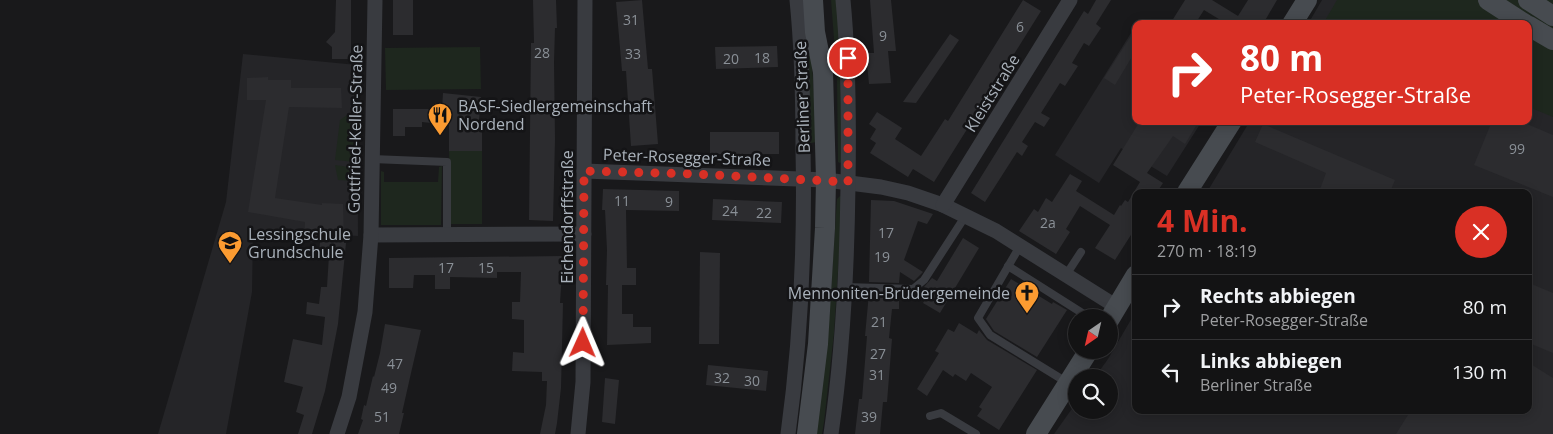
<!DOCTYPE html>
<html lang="de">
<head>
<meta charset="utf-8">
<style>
	:root { --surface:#131314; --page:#202022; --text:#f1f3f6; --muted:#9d9ea0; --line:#323234; --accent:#d93025 }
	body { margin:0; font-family:"Open Sans",sans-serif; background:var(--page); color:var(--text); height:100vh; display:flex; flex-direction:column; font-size:19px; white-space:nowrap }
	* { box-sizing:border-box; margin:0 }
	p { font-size:16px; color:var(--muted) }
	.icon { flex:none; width:28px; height:28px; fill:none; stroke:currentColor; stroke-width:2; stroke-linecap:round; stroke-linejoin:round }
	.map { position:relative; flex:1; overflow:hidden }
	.drawer { position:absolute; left:1132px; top:189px; width:400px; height:225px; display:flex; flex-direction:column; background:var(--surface); border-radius:10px; box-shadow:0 2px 12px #0003,0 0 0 1px var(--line) }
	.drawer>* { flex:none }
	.guide { position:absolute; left:1132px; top:20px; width:400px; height:105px; border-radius:10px; box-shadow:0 2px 12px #0003,0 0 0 1px var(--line); background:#d93025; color:#fff; overflow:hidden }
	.needle { width:32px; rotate:214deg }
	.tools { position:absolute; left:1068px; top:309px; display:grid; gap:10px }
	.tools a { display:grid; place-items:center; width:50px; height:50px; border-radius:50%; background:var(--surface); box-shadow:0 2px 12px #0003,0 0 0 1px var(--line); font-size:25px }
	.pin { position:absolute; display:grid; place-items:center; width:42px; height:42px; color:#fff; margin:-21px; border:2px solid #fff; border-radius:50%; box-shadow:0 1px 5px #0007 }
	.me { position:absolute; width:55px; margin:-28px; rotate:1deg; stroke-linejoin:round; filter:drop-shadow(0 0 4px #0008) }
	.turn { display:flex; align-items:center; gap:18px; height:105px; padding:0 25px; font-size:22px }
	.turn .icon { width:65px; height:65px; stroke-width:2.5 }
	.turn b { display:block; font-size:35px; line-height:42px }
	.round { display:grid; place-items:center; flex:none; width:52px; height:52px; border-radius:26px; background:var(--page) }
	.head { display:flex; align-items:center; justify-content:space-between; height:85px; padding:0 25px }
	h1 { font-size:30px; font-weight:700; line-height:38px; color:var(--accent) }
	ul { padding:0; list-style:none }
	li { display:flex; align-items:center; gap:15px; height:65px; padding:0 25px; border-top:1px solid var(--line) }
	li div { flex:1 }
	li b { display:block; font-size:19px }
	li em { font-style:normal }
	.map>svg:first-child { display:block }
</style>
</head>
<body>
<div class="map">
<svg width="1553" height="434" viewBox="0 0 1553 434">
	<rect width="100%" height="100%" fill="#19191b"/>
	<g fill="#252528">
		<path d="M1322,0H1553V434H1054L1076,403V410H1109V378L1095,377L1108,359L1136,311V410H1529V192H1207L1250,121H1529V24H1308Z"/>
		<path d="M1136,25V121H1202L1167,176L1121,148L1099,183L1055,155Z"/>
		<path d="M243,54L357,65L358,236L253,230L252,292L226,434H158L226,202Z"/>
	</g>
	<g fill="#1e271e">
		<path d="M808,0L817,142L811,143L806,55Z"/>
		<path d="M831,0H837L840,53L842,162L840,163L838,162L837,78Z"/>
		<path d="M1337,0H1553V117L1529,107V24H1323Z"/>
		<path d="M480,47L481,89L386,90L385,48Z"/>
		<path d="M347,115H356V162L335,160L340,120Z"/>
		<path d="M449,151H482V224H451Z"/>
		<path d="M335,165L356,168V181L338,180Z"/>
		<path d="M442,166L441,225H381V171L384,172V182H438L439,167Z"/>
		<path d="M840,196L845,198L841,224L834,333L824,422L822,434H814L828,334L837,199Z"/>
	</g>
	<g fill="#2c2c2f">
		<path d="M336,0H351V59H332V47L326,42L335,32Z"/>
		<rect x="393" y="0" width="20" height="35"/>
		<path d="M533,0H556L557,28H555L554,62L555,139L553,221L529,220L531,43H534Z"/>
		<path d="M642,0L648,69H652L658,144L631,146L626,71H622L616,2Z"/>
		<path d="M870,0H891L896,51H888L891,83L869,84L866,53H874Z"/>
		<path d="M1023,0L1041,11L934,182L913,169L908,177L870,153L876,143L870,139L876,129L869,124L877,112L902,128L895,139L921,156L945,119L948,121Z"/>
		<path d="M1096,0H1111L1096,24L1101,28L1089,46L1084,43L1072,63L1078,66L1065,86L1060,83L1041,113L1050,118L1044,127L1035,122L1022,142L1028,146L1022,156L1017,152L985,202L971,193L1084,11L1088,14Z"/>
		<path d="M1185,0H1212L1238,16L1248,0H1277L1263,24H1227L1204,10L1195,24H1170Z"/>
		<path d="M1136,28V50L1115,85L1104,78Z"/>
		<path d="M950,34L959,40L916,103L903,102Z"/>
		<path d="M777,46L778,67L716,69L715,47Z"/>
		<path d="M268,77V80H291V88H341L342,108L289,107L275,198L322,205V203L343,204L344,243H346L338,324L325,391L312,434H298L304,415L296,412L303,387L284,382L293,339L322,345L325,317L306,314L307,302L319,304L321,287H327L329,255H319L320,242L304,241L305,222L248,212L266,100H247V78Z"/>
		<path d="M443,93L481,97L479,121L482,122V151H449V125L422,122V127H405V136H393V109H442Z"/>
		<path d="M1140,121H1199L1185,144L1173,136L1147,173L1163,183L1157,192H1136V227L1115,260L1095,248L1110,225L1080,206L1066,229L1070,232L1056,254L1019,231L1034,209L1038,212L1046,198L1052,202L1070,174L1082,181L1076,191L1114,215L1120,205L1121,206L1125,200L1128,202L1140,182L1113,165Z"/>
		<path d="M1492,121H1520L1553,135V197L1474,165Z"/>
		<path d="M1263,124L1395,180L1390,192H1319L1326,173L1255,142Z"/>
		<rect x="710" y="132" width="69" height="22"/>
		<path d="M603,189L679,191V211L626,210L627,268H636V285H622V314H633V327H651V343L607,345L608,285H606L607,250L605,210H602Z"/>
		<path d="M713,199L782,202L781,223L712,220Z"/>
		<path d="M871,200L894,201L933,214L927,224L918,221L904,260L923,272L914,281L900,272L899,283L869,282Z"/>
		<path d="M963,238L979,248L940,313L923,303L930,291L924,287L932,278L937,281Z"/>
		<path d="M700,252L720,253L719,344H699Z"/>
		<path d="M563,256L560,303H563L561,388L557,423L555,434H540L546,405L547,381H542V372L512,371L513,352L524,353V320L512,319V302H520L521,272H497V278L450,277V289H435V275H414L413,288H389V258Z"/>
		<path d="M1011,279L1052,304L1053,302L1067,310L1037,357L994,331L986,319Z"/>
		<path d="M1529,283L1553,293V353L1529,343Z"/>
		<path d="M869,293L899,294V309H892L889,338L892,339L887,402H883L880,434H855L859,399H862L867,336H865Z"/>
		<path d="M959,323L977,334L979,330L987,340L1037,370L999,430L977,416L982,409L979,407L992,387L971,373L966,381L955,374L953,377L943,370L927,396L917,389L939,353L935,351L948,329L954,332Z"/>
		<path d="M385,324L421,330L411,373L402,413H404L399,434H358L363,420L361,419L364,405L366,406L373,376L374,377L380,353Z"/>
		<path d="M1529,363L1553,378V434H1396L1411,410H1529Z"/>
		<path d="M708,365L768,371L766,391L706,385Z"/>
		<path d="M605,378L619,380L615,424L602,422Z"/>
	</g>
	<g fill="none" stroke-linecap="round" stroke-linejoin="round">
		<g stroke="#393b40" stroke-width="8">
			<path d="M372,159L447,162V235"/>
			<path d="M1020,246L978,318L990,335L1068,383"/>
			<path d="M1008,266L1090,318"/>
			<path d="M1066,275L1081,252"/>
			<path d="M845,287L913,289L924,280L966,215"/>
			<path d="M930,416L941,413L976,434"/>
		</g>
		<g stroke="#393b40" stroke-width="15">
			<path d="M584,171L826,180L881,187L908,193L943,205L996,231L1117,307"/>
			<path d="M943,205L1070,0"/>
			<path d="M371,235L584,234"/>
			<path d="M337,434L349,397L365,312L371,235L375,0"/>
			<path d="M578,434L583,382L585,0"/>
			<path d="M788,434C801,339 805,245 803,149C803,99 802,49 797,0"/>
			<path d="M831,434C843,352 847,268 848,185C849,123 849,62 843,0"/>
		</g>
		<g stroke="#474b50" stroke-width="20">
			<path d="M1488,0L1525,24"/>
			<path d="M1528,0L1553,16"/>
			<path d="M1292,24L1307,0"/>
			<path d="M1529,26L1553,40"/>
			<path d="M1187,192L1232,121"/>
			<path d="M1109,320L1136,275"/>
			<path d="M807,434L818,344L825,228L826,180L823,72L815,32L813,0"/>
			<path d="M1036,434L1089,350"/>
		</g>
	</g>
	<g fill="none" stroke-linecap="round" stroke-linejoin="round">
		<path stroke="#d93025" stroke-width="9" stroke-dasharray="0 16.2" d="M583,343L584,171L695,174L848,182V58"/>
	</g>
	<defs>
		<symbol id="restaurant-pin" viewBox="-11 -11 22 30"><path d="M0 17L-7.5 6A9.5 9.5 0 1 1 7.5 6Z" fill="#fb9b31" stroke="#141416"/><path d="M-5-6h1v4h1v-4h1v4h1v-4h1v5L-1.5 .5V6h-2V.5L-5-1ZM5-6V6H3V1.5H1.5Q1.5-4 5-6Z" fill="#111"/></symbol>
		<symbol id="school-pin" viewBox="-11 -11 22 30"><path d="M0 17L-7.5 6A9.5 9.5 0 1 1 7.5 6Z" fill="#fb9b31" stroke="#141416"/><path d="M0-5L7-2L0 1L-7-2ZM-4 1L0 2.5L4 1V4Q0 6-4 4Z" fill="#111"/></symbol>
		<symbol id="church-pin" viewBox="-11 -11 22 30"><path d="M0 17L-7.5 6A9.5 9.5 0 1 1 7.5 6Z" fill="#fb9b31" stroke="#141416"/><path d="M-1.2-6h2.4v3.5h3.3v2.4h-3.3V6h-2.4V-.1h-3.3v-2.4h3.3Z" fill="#111"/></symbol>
	</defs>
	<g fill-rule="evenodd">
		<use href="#restaurant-pin" x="426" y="101" width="28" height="38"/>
		<use href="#school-pin" x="216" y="229" width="28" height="38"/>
		<use href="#church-pin" x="1013" y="279" width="28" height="38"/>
	</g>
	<g text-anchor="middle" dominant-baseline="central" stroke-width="5" stroke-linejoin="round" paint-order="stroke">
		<g font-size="14" fill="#8a9097">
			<text x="631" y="19">31</text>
			<text x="1020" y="26">6</text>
			<text x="883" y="35">9</text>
			<text x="542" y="52">28</text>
			<text x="633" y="53">33</text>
			<text x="762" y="57">18</text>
			<text x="731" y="58">20</text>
			<text x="1517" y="148">99</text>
			<text x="622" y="200">11</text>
			<text x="669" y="201">9</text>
			<text x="730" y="210">24</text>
			<text x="764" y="212">22</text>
			<text x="1048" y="222">2a</text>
			<text x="886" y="232">17</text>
			<text x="882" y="256">19</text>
			<text x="446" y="267">17</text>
			<text x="486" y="267">15</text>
			<text x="879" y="321">21</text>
			<text x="878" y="353">27</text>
			<text x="395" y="363">47</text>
			<text x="877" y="374">31</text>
			<text x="722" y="377">32</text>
			<text x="752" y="380">30</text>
			<text x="389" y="387">49</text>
			<text x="382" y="416">51</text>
			<text x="869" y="416">39</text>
		</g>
		<g font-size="16" fill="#aab2bb" stroke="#141416">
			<text transform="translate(992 93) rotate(-58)">Kleiststraße</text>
			<text transform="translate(802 97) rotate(-92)">Berliner Straße</text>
			<text transform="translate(355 129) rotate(-89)">Gottfried-Keller-Straße</text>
			<text transform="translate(687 157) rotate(2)">Peter-Rosegger-Straße</text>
			<text transform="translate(567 217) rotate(-90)">Eichendorffstraße</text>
		</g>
		<g font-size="16" fill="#aab2bb" stroke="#141416" text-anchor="start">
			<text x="458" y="106">BASF-Siedlergemeinschaft<tspan x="458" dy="18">Nordend</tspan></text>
			<text x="248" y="234">Lessingschule<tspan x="248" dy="18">Grundschule</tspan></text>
			<text x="1010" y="293" text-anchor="end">Mennoniten-Brüdergemeinde</text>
		</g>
	</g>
</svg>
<div class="tools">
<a><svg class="needle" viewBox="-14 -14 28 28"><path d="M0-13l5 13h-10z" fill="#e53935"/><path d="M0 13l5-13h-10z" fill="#9d9ea0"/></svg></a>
<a><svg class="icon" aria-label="search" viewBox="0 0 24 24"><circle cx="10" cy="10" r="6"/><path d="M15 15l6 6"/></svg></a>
</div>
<div class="pin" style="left:848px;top:58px;background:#d93025"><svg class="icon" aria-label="arrive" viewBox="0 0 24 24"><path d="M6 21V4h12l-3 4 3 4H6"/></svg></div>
<svg class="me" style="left:583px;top:343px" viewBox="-20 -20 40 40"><path d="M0-17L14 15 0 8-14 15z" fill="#d93025" stroke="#fff" stroke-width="4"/></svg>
<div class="guide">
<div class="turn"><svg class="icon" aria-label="right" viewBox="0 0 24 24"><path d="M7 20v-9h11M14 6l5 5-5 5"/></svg><div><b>80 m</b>Peter-Rosegger-Straße</div></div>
</div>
<section class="drawer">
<div class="head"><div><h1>4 Min.</h1><p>270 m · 18:19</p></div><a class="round" style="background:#d93025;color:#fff"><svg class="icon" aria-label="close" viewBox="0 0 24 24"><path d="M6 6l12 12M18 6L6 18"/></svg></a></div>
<ul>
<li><svg class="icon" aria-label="right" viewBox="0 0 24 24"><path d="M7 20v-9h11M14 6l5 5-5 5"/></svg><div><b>Rechts abbiegen</b><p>Peter-Rosegger-Straße</p></div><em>80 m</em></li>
<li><svg class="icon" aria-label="left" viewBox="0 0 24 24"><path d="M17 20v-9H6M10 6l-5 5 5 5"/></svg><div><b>Links abbiegen</b><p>Berliner Straße</p></div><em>130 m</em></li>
</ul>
</section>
</div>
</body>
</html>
